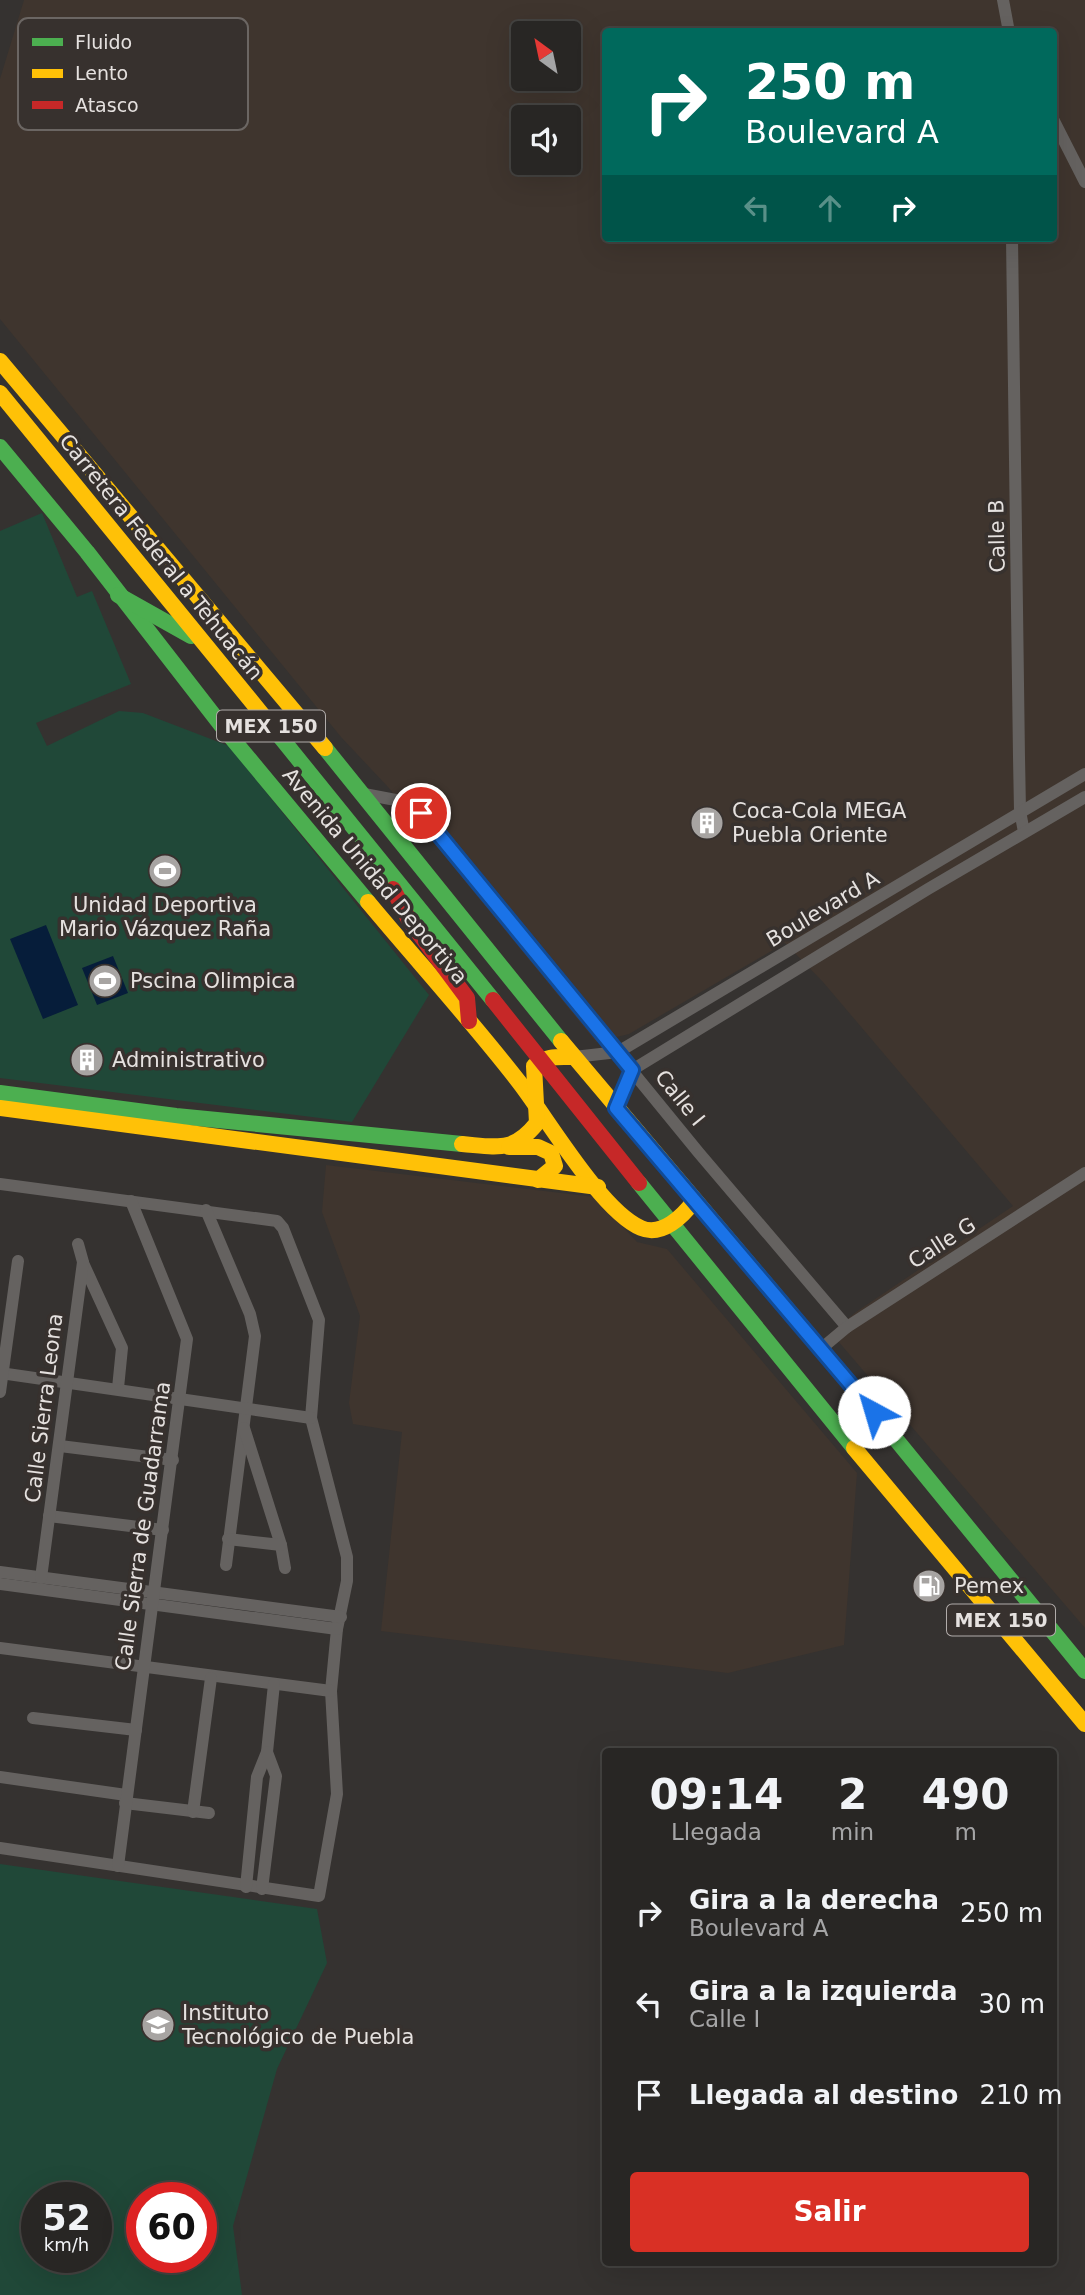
<!DOCTYPE html>
<html lang="es">
<head>
<meta charset="utf-8">
<style>
	:root { --surface:#282624; --page:#343231; --text:#f1f3f6; --muted:#a5a5a6; --line:#444341; --accent:#d93025 }
	body { margin:0; font-family:"DejaVu Sans",sans-serif; background:var(--page); color:var(--text); height:100vh; display:flex; flex-direction:column; font-size:26px; white-space:nowrap }
	* { box-sizing:border-box; margin:0 }
	p { font-size:23px; color:var(--muted) }
	.icon { flex:none; width:38px; height:38px; fill:none; stroke:currentColor; stroke-width:2; stroke-linecap:round; stroke-linejoin:round }
	.map { position:relative; flex:1; overflow:hidden }
	.panel { position:absolute; left:602px; top:1748px; width:455px; height:518px; display:flex; flex-direction:column; background:var(--surface); border-radius:7px; box-shadow:0 7px 28px #0002,0 0 0 2px var(--line) }
	.panel>* { flex:none }
	.hud { position:absolute; left:602px; top:28px; width:455px; height:214px; border-radius:7px; box-shadow:0 7px 28px #0002,0 0 0 2px var(--line); background:#00695c; color:#fff; overflow:hidden }
	.needle { width:46px; rotate:327deg }
	.buttons { position:absolute; left:511px; top:21px; display:grid; gap:14px }
	.buttons a { display:grid; place-items:center; width:70px; height:70px; border-radius:7px; background:var(--surface); box-shadow:0 7px 28px #0002,0 0 0 2px var(--line); font-size:35px }
	.speed { position:absolute; left:21px; top:2182px; display:flex; gap:14px; font-size:35px; font-weight:700; text-align:center }
	.speed>* { display:grid; place-content:center; width:91px; height:91px; border-radius:50%; background:var(--surface); box-shadow:0 7px 28px #0002,0 0 0 2px var(--line); line-height:1 }
	.speed small { font-size:18px; font-weight:400 }
	.speed .limit { border:10px solid #d22; background:#fff; color:#111 }
	.pin { position:absolute; display:grid; place-items:center; width:60px; height:60px; color:#fff; margin:-30px; border:4px solid #fff; border-radius:50%; box-shadow:0 2px 7px #0007 }
	.me { position:absolute; width:77px; margin:-38px; rotate:321deg; stroke-linejoin:round; filter:drop-shadow(0 0 5px #0008) }
	.turn { display:flex; align-items:center; gap:24px; height:147px; padding:0 28px; font-size:32px }
	.turn .icon { width:91px; height:91px; stroke-width:2.5 }
	.turn b { display:block; font-size:49px; line-height:60px }
	.lanes { display:flex; align-items:center; height:66px; padding:0 28px; background:#0003; justify-content:center; gap:35px; direction:ltr }
	.lanes .off { opacity:.35 }
	.eta { display:flex; justify-content:space-evenly; align-items:center; height:119px; text-align:center }
	.eta b { font-size:42px; font-weight:700; line-height:49px }
	.button { display:flex; gap:14px; margin-top:auto; padding:14px 28px }
	.button a { flex:1; height:80px; border-radius:7px; background:var(--accent); color:#fff; font-size:28px; font-weight:700; line-height:80px; text-align:center }
	ul { padding:0; list-style:none }
	li { display:flex; align-items:center; gap:21px; height:91px; padding:0 28px }
	li div { flex:1 }
	li b { display:block; font-size:26px }
	li em { font-style:normal }
	.map>svg:first-child { display:block }
</style>
</head>
<body>
<div class="map">
<svg width="1085" height="2295" viewBox="0 0 1085 2295">
	<rect width="100%" height="100%" fill="#353230"/>
	<g fill="#3f352e" fill-rule="evenodd">
		<path d="M24,0H1085V1628L831,1333L856,1312L1013,1206L823,982L785,943L629,1034L596,1042L388,787L341,737L0,319V79ZM606,32H1054V238H606ZM523,33H569V79H523ZM523,117H569V163H523Z"/>
		<path d="M326,1165L595,1197L637,1242L667,1249L857,1473L844,1645L728,1673L381,1631L402,1432L353,1424L349,1403L360,1316L322,1212Z"/>
	</g>
	<g fill="#204838" fill-rule="evenodd">
		<path d="M42,513L77,597L92,591L131,684L36,723L47,746L119,711L143,713L229,746L429,995L352,1122L0,1078V531Z"/>
		<path d="M0,1864L317,1909L327,1963L277,2069L233,2226L242,2295H0ZM37,2198H96V2258H37ZM201,2198V2258H142V2198Z"/>
	</g>
	<g fill="#061d3a">
		<path d="M46,925L78,1005L43,1019L10,939Z"/>
		<path d="M113,956L128,993L97,1005L82,968Z"/>
	</g>
	<g fill="none" stroke-linecap="round" stroke-linejoin="round">
		<g stroke="#656260" stroke-width="12">
			<path d="M1003,0L1009,32"/>
			<path d="M1054,121L1085,182"/>
			<path d="M1012,238L1019,757L1020,811L1024,832"/>
			<path d="M359,793L406,802L421,813L699,1153L847,1327"/>
			<path d="M574,1057L618,1052L1085,774"/>
			<path d="M616,1108L632,1070L928,889L1085,797"/>
			<path d="M0,1184L277,1221L283,1228L319,1320L311,1418L347,1557V1581L337,1629L331,1691L337,1794L319,1896L0,1848"/>
			<path d="M206,1210L250,1314L255,1336L226,1565"/>
			<path d="M83,1263L122,1348L118,1388"/>
			<path d="M822,1348L847,1327L1085,1173"/>
			<path d="M0,1373L311,1418"/>
			<path d="M0,1392L18,1261"/>
			<path d="M244,1428L281,1545L285,1568"/>
			<path d="M60,1446L173,1460"/>
			<path d="M49,1516L163,1530"/>
			<path d="M228,1539L281,1545"/>
			<path d="M0,1572L341,1617"/>
			<path d="M41,1578L83,1262L78,1244"/>
			<path d="M0,1584L337,1629"/>
			<path d="M0,1648L331,1691"/>
			<path d="M33,1718L136,1730"/>
			<path d="M0,1777L126,1795"/>
			<path d="M125,1803L209,1813"/>
			<path d="M193,1812L211,1678"/>
			<path d="M118,1866L187,1339L131,1201"/>
			<path d="M246,1887L257,1777L267,1752L274,1684"/>
			<path d="M262,1889L276,1776L267,1752"/>
		</g>
		<g stroke="#4caf50" stroke-width="16">
			<path d="M0,447L87,552L225,730L368,902"/>
			<path d="M118,595L191,636"/>
			<path d="M265,718L493,1000"/>
			<path d="M325,748L561,1041"/>
			<path d="M0,1093L176,1116L462,1144"/>
			<path d="M639,1183L854,1448"/>
			<path d="M863,1399L1085,1671"/>
		</g>
		<g stroke="#ffc107" stroke-width="16">
			<path d="M0,361L325,748"/>
			<path d="M0,393L265,718"/>
			<path d="M368,902C418,962 471,1020 519,1082C547,1118 601,1211 641,1228C662,1237 683,1216 694,1201"/>
			<path d="M561,1041L863,1399"/>
			<path d="M0,1108L598,1187"/>
			<path d="M462,1144C497,1147 513,1153 537,1123L534,1066C546,1055 559,1057 574,1057"/>
			<path d="M509,1147H538L551,1153L555,1166L538,1180"/>
			<path d="M854,1448L1085,1724"/>
		</g>
		<g stroke="#c62828" stroke-width="16">
			<path d="M393,889L409,920L467,998L469,1021"/>
			<path d="M493,1000L639,1183"/>
		</g>
	</g>
	<g fill="none" stroke-linecap="round" stroke-linejoin="round">
		<defs>
			<path id="route" d="M421,813L632,1070L616,1108L874,1412"/>
		</defs>
		<use href="#route" stroke="#114b97" stroke-width="18"/>
		<use href="#route" stroke="#1a73e8" stroke-width="12"/>
	</g>
	<defs>
		<symbol id="building-disc" viewBox="-11 -11 22 22"><circle r="9.5" fill="#a7a4a2" stroke="#37312e"/><path d="M-4-6H4V6H1V3H-1V6H-4ZM-2.5-4.3h1.7v1.8h-1.7ZM.8-4.3h1.7v1.8H.8ZM-2.5-1h1.7V.8h-1.7ZM.8-1h1.7V.8H.8Z" fill="#fff"/></symbol>
		<symbol id="stadium-disc" viewBox="-11 -11 22 22"><circle r="9.5" fill="#a7a4a2" stroke="#37312e"/><path d="M0-5a6.5 5 0 1 0 0 10a6.5 5 0 1 0 0-10ZM-3.5-1.8h7v3.6h-7Z" fill="#fff"/></symbol>
		<symbol id="fuel-disc" viewBox="-11 -11 22 22"><circle r="9.5" fill="#a7a4a2" stroke="#37312e"/><path d="M-5.5-6h7V0h2V4h1.3V-2.5L3-4.5l.8-.8L6-3V5H2.5V1h-1V6h-7ZM-4.2-4.7v3.2H.2V-4.7Z" fill="#fff"/></symbol>
		<symbol id="university-disc" viewBox="-11 -11 22 22"><circle r="9.5" fill="#a7a4a2" stroke="#37312e"/><path d="M0-5L7-2L0 1L-7-2ZM-4 1L0 2.5L4 1V4Q0 6-4 4Z" fill="#fff"/></symbol>
	</defs>
	<g fill-rule="evenodd">
		<use href="#building-disc" x="688" y="804" width="38" height="38"/>
		<use href="#stadium-disc" x="146" y="852" width="38" height="38"/>
		<use href="#stadium-disc" x="86" y="962" width="38" height="38"/>
		<use href="#building-disc" x="68" y="1041" width="38" height="38"/>
		<use href="#fuel-disc" x="910" y="1567" width="38" height="38"/>
		<use href="#university-disc" x="139" y="2006" width="38" height="38"/>
	</g>
	<g text-anchor="middle" dominant-baseline="central" stroke-width="7" stroke-linejoin="round" paint-order="stroke">
		<g fill="#37312e" stroke="#b1acaa" stroke-width="2">
			<rect x="217" y="710.5" width="108" height="31" rx="5"/>
			<rect x="947" y="1604.5" width="108" height="31" rx="5"/>
		</g>
		<g font-size="19" font-weight="bold" fill="#e5e1df">
			<text x="271" y="726">MEX 150</text>
			<text x="1001" y="1620">MEX 150</text>
		</g>
		<g font-size="21" fill="#e5e1df" stroke="#37312e">
			<text transform="translate(997 536) rotate(-91)">Calle B</text>
			<text transform="translate(161 557) rotate(51)">Carretera Federal a Tehuacán</text>
			<text transform="translate(375 876) rotate(50)">Avenida Unidad Deportiva</text>
			<text transform="translate(823 909) rotate(-31)">Boulevard A</text>
			<text transform="translate(680 1098) rotate(51)">Calle I</text>
			<text transform="translate(942 1243) rotate(-33)">Calle G</text>
			<text transform="translate(44 1408) rotate(-83)">Calle Sierra Leona</text>
			<text transform="translate(143 1526) rotate(-82)">Calle Sierra de Guadarrama</text>
		</g>
		<g font-size="21" fill="#e5e1df" stroke="#37312e" text-anchor="start">
			<text x="732" y="811">Coca-Cola MEGA<tspan x="732" dy="24">Puebla Oriente</tspan></text>
			<text x="165" y="905" text-anchor="middle">Unidad Deportiva<tspan x="165" dy="24">Mario Vázquez Raña</tspan></text>
			<text x="130" y="981">Pscina Olimpica</text>
			<text x="112" y="1060">Administrativo</text>
			<text x="954" y="1586">Pemex</text>
			<text x="182" y="2013">Instituto<tspan x="182" dy="24">Tecnológico de Puebla</tspan></text>
		</g>
	</g>
	<rect x="18" y="18" width="230" height="112" rx="10" fill="#37312e" stroke="#6b6663" stroke-width="2"/>
	<rect x="32" y="38" width="31" height="8" fill="#4caf50"/>
	<rect x="32" y="69" width="31" height="9" fill="#ffc107"/>
	<rect x="32" y="101" width="31" height="8" fill="#c62828"/>
	<g font-size="19" fill="#e5e1df">
		<text x="75" y="49">Fluido</text>
		<text x="75" y="80">Lento</text>
		<text x="75" y="112">Atasco</text>
	</g>
</svg>
<div class="buttons">
<a><svg class="needle" viewBox="-14 -14 28 28"><path d="M0-13l5 13h-10z" fill="#e53935"/><path d="M0 13l5-13h-10z" fill="#a5a5a6"/></svg></a>
<a><svg class="icon" aria-label="sound" viewBox="0 0 24 24"><path d="M4 9h4l5-4v14l-5-4H4zM17 9q2 3 0 6"/></svg></a>
</div>
<div class="speed"><div>52<small>km/h</small></div><div class="limit">60</div></div>
<div class="pin" style="left:421px;top:813px;background:#d93025"><svg class="icon" aria-label="arrive" viewBox="0 0 24 24"><path d="M6 21V4h12l-3 4 3 4H6"/></svg></div>
<svg class="me" style="left:874px;top:1412px" viewBox="-20 -20 40 40"><circle r="19" fill="#fff"/><path d="M0-13L10 11 0 6-10 11z" fill="#1a73e8"/></svg>
<div class="hud">
<div class="turn"><svg class="icon" aria-label="right" viewBox="0 0 24 24"><path d="M7 20v-9h11M14 6l5 5-5 5"/></svg><div><b>250 m</b>Boulevard A</div></div>
<div class="lanes"><svg class="icon off" aria-label="left" viewBox="0 0 24 24"><path d="M17 20v-9H6M10 6l-5 5 5 5"/></svg><svg class="icon off" aria-label="ahead" viewBox="0 0 24 24"><path d="M12 20V5M6 11l6-6 6 6"/></svg><svg class="icon" aria-label="right" viewBox="0 0 24 24"><path d="M7 20v-9h11M14 6l5 5-5 5"/></svg></div>
</div>
<section class="panel">
<div class="eta">
<div><b>09:14</b><p>Llegada</p></div>
<div><b>2</b><p>min</p></div>
<div><b>490</b><p>m</p></div>
</div>
<ul>
<li><svg class="icon" aria-label="right" viewBox="0 0 24 24"><path d="M7 20v-9h11M14 6l5 5-5 5"/></svg><div><b>Gira a la derecha</b><p>Boulevard A</p></div><em>250 m</em></li>
<li><svg class="icon" aria-label="left" viewBox="0 0 24 24"><path d="M17 20v-9H6M10 6l-5 5 5 5"/></svg><div><b>Gira a la izquierda</b><p>Calle I</p></div><em>30 m</em></li>
<li><svg class="icon" aria-label="arrive" viewBox="0 0 24 24"><path d="M6 21V4h12l-3 4 3 4H6"/></svg><div><b>Llegada al destino</b></div><em>210 m</em></li>
</ul>
<div class="button"><a>Salir</a></div>
</section>
</div>
</body>
</html>
